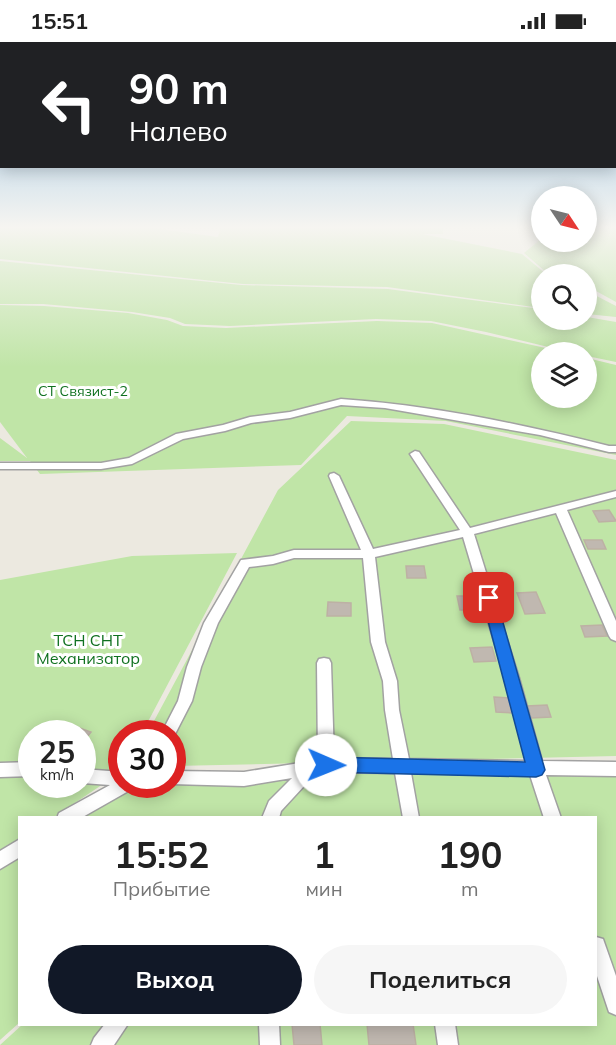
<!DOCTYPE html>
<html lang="ru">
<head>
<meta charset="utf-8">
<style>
	:root { --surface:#fff; --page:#f6f6f6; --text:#222; --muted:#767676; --accent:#111827 }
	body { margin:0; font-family:Mulish,sans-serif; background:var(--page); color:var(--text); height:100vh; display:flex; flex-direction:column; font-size:22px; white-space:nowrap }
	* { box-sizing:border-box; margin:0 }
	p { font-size:20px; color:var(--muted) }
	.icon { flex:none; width:33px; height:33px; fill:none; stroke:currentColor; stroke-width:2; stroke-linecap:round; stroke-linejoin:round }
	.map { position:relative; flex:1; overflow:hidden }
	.panel { position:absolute; left:18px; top:774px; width:579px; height:210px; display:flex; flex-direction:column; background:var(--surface); border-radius:0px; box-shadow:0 3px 15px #0003 }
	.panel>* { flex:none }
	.top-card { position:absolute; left:0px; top:0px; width:616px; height:126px; box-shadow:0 3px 15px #0003; background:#202124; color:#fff; overflow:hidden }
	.needle { width:39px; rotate:125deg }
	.controls { position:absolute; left:531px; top:144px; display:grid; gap:12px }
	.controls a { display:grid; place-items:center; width:66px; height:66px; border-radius:50%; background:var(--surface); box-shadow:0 3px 15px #0003; font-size:30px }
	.speed { position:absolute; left:18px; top:678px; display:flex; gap:12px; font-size:30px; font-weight:700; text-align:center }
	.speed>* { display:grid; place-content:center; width:78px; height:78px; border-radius:50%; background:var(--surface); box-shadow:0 3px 15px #0003; line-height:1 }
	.speed small { font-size:15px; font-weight:400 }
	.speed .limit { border:9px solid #d22; background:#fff; color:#111 }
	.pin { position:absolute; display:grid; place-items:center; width:51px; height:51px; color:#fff; margin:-26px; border-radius:12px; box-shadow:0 3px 9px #0006 }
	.me { position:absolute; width:66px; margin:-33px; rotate:91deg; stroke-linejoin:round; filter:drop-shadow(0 0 4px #0008) }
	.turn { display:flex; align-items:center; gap:21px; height:126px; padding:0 30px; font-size:27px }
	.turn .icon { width:78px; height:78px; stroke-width:2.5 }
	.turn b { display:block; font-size:42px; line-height:51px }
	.eta { display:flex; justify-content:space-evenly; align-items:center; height:102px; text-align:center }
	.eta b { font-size:36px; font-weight:700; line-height:42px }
	.button { display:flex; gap:12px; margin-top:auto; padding:12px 30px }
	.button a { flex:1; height:69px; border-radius:36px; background:var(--accent); color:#fff; font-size:24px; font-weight:700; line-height:69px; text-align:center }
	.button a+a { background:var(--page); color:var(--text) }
	.status { display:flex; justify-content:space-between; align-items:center; height:42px; padding:0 30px; background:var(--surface); direction:ltr }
	.status svg { height:16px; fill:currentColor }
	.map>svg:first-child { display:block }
</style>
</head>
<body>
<div class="status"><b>15:51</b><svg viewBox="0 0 49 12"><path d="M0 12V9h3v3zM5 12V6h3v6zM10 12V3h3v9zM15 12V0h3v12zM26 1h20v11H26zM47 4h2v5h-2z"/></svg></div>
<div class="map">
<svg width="616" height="1003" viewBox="0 0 616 1003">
	<rect width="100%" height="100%" fill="#ece9e0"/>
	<g fill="#c0e5a7" fill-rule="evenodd">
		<path d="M0,185H145L218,195L221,185H443V192H422L522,212L546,232H542L541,266L387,245L243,242L0,217Z"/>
		<path d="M587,185H616V260L587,244L586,232L546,230L524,211L541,197L542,200H586Z"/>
		<path d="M0,219L241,243L388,247L541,267L542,278H586L587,275L616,280V320L587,314L586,310H569L486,290L431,279L376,277L230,284L185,282L170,276L132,270L43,262H0Z"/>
		<path d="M587,249L616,264V275L587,272Z"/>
		<path d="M0,263L44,264L128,271L167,278L183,284L226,286L377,279L432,281L564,310H542V356H586L587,316L616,323V413L446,379L347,374L301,423L40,432L30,419H0V396L27,416L0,380Z"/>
		<path d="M351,379L444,382L616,418V714L173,724L172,692H147L278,448Z"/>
		<path d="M237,511L142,691L122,692L121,730L54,775L20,776L19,799L0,812V538L132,514ZM32,692H82V742H32Z"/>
		<path d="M616,720V1003H0L23,982H596V776L266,775L323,728Z"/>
		<path d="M173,731L312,732L261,775L61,776L121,735L122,742H172Z"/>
		<path d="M19,803V981L0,998V816Z"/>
	</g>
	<g fill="#c0b8b0" stroke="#bdb1a4" stroke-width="1.5">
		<path d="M609,468L616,479L599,480L593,469Z"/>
		<path d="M584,498H602L606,507H588Z"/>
		<path d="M406,524H424L426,536H407Z"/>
		<path d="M536,550L545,571L525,572L517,551Z"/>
		<path d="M457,554H477L480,568H460Z"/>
		<path d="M328,560L351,561V574H327Z"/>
		<path d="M602,583L607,594L585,595L581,584Z"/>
		<path d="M492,605L496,619L474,620L470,606Z"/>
		<path d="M494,655L510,656L513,671L496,670Z"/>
		<path d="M547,663L551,675L531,676L527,664Z"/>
		<path d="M71,683L91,690L82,701V692H64Z"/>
		<path d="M292,982H320L322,1003H294Z"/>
		<path d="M367,982H413L416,1003H369Z"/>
	</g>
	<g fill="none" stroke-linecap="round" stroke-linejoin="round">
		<defs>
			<g id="minor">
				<path d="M341,357C431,363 521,382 609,404H616V410H609L540,393L385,366L341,363L290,376L251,381L225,389L183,397L132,422L101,427H0V421H101L129,416L176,392L223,383L250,375L290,370Z"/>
				<path d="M415,409L419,410L470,486L616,449V455L567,468L616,579V599L611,597L609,594L556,471L474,492L519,636L542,719L616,720V734L546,733L561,776H544L530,733L411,731L419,776H403L395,731L326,730L316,731L281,769L279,776H262L269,759L292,736L244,744L171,742H172V729L244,730L318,718L317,621L319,617L324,616L329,617L331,621L334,716L393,717L385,668L383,639L371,600L363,516H294L273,522L249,525L218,581L201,625L192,659L173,696L172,692H161L178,659L187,625L204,581L241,518L273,514L294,508H361L329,434L330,432L334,431L339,434L373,507L460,488L410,412ZM463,495L505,636L526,719L409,717L399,668L397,639L385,600L375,515Z"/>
				<path d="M32,720V734L0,735V721Z"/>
				<path d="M82,727L122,730V742H134L132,747L81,776H57L59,771L110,743L82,741Z"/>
				<path d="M20,797V815L0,827V809Z"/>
				<path d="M596,895L603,897L616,934V973L609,970L596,931Z"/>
				<path d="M105,982H128L114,1003H91L94,996Z"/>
				<path d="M259,982H279L280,1003H260Z"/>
				<path d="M435,982H455L458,1003H438Z"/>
			</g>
		</defs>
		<use href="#minor" stroke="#a2a2a2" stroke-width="3"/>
		<use href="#minor" fill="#fff" fill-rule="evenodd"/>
	</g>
	<linearGradient id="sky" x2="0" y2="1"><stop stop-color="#8cbce2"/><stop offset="0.57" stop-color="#f6f5f1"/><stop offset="1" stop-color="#f6f5f1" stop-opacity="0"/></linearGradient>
	<rect width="616" height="325" fill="url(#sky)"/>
	<path fill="#1a73e8" stroke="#114b97" stroke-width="1.5" d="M489,551L496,556L545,728L542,733L536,735L326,730L320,728L317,723L320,717L326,715L525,720L482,556Z"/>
	<g text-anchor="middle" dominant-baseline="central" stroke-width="6" stroke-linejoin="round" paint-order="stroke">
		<g font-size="14" fill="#107120" stroke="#fff">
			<text x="83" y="349">СТ Связист-2</text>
		</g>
		<g font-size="16" fill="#107120" stroke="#fff">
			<text x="88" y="598">ТСН СНТ<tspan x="88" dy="18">Механизатор</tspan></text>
		</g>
	</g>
</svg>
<div class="controls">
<a><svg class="needle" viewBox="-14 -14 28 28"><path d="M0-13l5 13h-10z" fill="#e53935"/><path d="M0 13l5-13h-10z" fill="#767676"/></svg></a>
<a><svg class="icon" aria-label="search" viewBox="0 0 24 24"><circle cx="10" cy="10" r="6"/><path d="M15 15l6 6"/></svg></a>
<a><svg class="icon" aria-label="layers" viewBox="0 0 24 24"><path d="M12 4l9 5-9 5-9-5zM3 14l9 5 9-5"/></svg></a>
</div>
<div class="speed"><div>25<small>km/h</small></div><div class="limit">30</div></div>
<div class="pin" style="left:489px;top:556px;background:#d93025"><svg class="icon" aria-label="arrive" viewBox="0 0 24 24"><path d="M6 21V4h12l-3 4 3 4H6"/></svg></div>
<svg class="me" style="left:326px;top:723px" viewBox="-20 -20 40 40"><circle r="19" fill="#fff"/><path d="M0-13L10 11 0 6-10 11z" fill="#1a73e8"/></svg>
<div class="top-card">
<div class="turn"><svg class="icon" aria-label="left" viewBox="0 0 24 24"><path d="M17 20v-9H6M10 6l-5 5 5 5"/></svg><div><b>90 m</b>Налево</div></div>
</div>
<section class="panel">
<div class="eta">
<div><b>15:52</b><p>Прибытие</p></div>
<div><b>1</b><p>мин</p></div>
<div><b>190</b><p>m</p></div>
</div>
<div class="button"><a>Выход</a><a>Поделиться</a></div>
</section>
</div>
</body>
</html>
